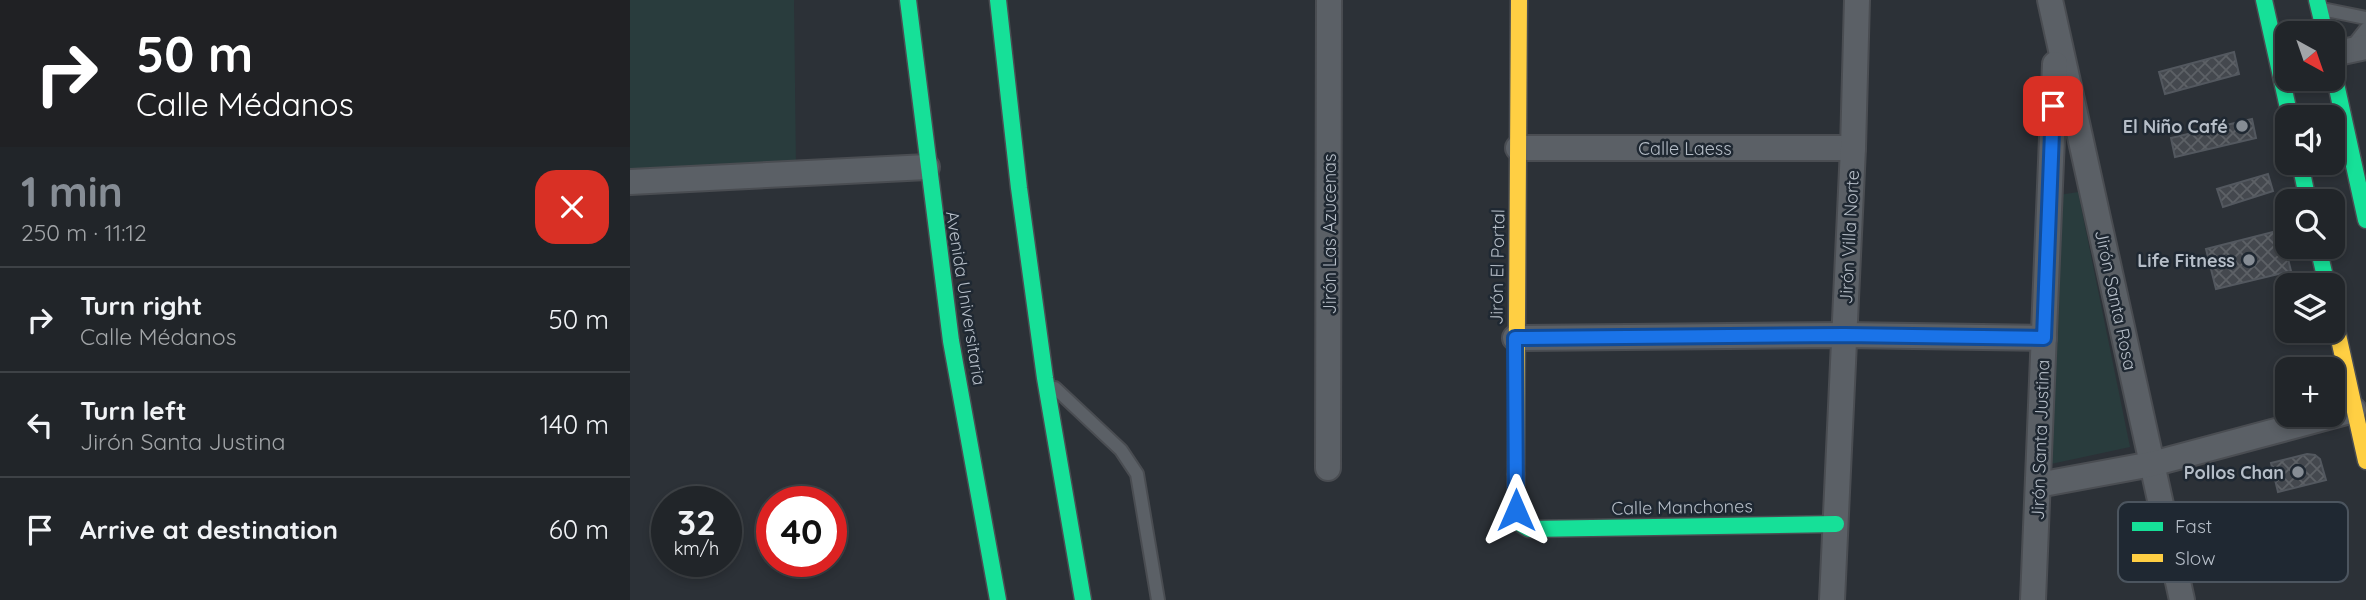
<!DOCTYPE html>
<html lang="en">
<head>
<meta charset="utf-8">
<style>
	:root { --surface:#212529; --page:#2d3135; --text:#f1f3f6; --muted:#a2a5a8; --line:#3e4246; --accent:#868d95 }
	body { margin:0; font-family:Quicksand,sans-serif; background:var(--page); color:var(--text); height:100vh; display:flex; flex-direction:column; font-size:26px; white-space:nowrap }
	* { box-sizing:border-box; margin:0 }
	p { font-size:23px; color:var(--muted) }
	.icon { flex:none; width:38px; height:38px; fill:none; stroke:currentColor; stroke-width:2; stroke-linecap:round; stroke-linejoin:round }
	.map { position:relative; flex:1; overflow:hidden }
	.details { display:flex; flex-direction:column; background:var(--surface); width:630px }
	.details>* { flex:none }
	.hud { background:#202124; color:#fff; overflow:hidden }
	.needle { width:46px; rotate:140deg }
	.buttons { position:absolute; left:1645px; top:21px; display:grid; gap:14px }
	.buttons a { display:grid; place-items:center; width:70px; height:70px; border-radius:14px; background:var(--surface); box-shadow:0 4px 10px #0003,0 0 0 2px var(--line); font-size:35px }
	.speed { position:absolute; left:21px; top:486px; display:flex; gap:14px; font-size:35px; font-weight:700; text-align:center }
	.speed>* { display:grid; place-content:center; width:91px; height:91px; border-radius:50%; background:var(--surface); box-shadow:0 4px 10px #0003,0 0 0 2px var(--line); line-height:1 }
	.speed small { font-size:18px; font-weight:400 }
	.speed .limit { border:10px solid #d22; background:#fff; color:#111 }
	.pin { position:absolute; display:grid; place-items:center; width:60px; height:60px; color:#fff; margin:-30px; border-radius:14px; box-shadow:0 4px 10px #0006 }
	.me { position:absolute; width:77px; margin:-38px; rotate:0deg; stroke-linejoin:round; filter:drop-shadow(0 0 5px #0008) }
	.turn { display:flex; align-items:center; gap:24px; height:147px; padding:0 21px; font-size:32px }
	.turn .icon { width:91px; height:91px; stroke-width:2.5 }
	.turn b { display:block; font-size:49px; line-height:60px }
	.round { display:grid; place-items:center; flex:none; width:74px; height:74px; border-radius:21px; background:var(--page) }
	.head { display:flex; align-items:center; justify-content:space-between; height:119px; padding:0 21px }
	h1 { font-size:42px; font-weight:800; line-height:52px; color:var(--accent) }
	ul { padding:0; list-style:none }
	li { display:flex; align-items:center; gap:21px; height:105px; padding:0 21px; border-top:2px solid var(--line) }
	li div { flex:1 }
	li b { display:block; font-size:26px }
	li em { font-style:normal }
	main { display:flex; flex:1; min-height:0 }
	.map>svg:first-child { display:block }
</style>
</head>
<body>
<main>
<section class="details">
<div class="hud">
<div class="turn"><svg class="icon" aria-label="right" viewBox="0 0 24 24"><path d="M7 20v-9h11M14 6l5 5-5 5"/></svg><div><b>50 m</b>Calle Médanos</div></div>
</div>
<div class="head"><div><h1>1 min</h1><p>250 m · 11:12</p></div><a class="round" style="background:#d93025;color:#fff"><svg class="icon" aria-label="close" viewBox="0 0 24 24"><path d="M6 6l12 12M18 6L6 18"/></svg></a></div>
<ul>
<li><svg class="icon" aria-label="right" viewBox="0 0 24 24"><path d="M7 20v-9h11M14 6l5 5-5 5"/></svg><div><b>Turn right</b><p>Calle Médanos</p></div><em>50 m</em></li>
<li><svg class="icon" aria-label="left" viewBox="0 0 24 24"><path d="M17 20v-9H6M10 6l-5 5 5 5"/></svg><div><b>Turn left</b><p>Jirón Santa Justina</p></div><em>140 m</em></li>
<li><svg class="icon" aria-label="arrive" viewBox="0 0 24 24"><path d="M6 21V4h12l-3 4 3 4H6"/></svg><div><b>Arrive at destination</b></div><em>60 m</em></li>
</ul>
</section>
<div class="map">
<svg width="1736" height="600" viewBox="0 0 1736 600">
	<defs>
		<pattern id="building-cross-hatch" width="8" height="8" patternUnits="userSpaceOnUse" patternTransform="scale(1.75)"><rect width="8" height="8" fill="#44484e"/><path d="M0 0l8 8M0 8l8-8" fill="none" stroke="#5d6166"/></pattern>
	</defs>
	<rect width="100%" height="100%" fill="#2c3137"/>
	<g fill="#293c3d">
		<path d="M0,0H164L166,170L0,173Z"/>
		<path d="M1448,192L1500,447L1421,464L1429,195Z"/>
	</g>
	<g fill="url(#building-cross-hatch)" stroke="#53585f" stroke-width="2">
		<path d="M1604,52L1609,74L1535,94L1529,72Z"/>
		<path d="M1622,119L1626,138L1545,157L1541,138Z"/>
		<path d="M1638,174L1643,191L1593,207L1587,189Z"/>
		<path d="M1651,230L1661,271L1586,289L1576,249Z"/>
		<path d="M1677,454L1685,455L1690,459L1696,480L1648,492L1641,463Z"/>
	</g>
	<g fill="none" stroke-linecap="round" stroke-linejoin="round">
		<defs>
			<g id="lane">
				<path d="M1692,9L1736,18"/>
				<path d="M1721,48L1736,29"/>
				<path d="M425,388L491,450L507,474L528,600"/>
			</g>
			<g id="street">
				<path d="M1420,0L1552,600"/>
				<path d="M1703,54L1736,47"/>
				<path d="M888,148H1223"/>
				<path d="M0,182L297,167"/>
				<path d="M885,338L1214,335L1414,338"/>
				<path d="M698,468L699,0"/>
				<path d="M1408,485L1522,464L1724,410"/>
				<path d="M1202,600L1223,148L1227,0"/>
				<path d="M1403,600L1425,64"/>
			</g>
			<g id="fast">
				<path d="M278,0L321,341L368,600"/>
				<path d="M368,0L389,188L415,378L453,600"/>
				<path d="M1634,0L1660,117"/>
				<path d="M1687,0L1695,33"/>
				<path d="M1703,70L1736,220"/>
				<path d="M1670,163L1678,201"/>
				<path d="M1688,247L1697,285"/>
				<path d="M886,474V510L889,523L899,529L1206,524"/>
			</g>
			<g id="slow">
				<path d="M1703,312L1736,461"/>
				<path d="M886,474L889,0"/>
			</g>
		</defs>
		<use href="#lane" stroke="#4a4d52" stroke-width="16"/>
		<use href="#street" stroke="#4a4d52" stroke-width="28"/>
		<use href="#fast" stroke="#4a4d52" stroke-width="19"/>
		<use href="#slow" stroke="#4a4d52" stroke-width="19"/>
		<use href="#lane" stroke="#5b6066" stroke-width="12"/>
		<use href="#street" stroke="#5b6066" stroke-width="24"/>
		<use href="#fast" stroke="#16e098" stroke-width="16"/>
		<use href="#slow" stroke="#ffcf43" stroke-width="16"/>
	</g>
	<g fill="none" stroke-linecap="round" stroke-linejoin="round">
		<defs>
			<path id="route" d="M886,510L885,338L1214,335L1414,338L1423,106"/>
		</defs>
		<use href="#route" stroke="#114b97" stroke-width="18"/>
		<use href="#route" stroke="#1a73e8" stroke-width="12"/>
	</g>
	<g fill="#868d95" stroke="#1f2832" stroke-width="2.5">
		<circle cx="1612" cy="126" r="7"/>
		<circle cx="1619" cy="260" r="7"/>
		<circle cx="1668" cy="472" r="7"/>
	</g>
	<g text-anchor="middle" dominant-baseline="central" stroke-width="5" stroke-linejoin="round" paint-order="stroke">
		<g font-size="18" font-weight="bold" fill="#b6bec8" stroke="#1f2832" text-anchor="end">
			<text x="1598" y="126">El Niño Café</text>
			<text x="1605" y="260">Life Fitness</text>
			<text x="1654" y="472">Pollos Chan</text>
		</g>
		<g font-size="18" fill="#b6bec8" stroke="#1f2832">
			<text x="1055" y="148">Calle Laess</text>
			<text transform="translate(699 234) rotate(-90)">Jirón Las Azucenas</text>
			<text transform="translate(1219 237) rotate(-87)">Jirón Villa Norte</text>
			<text transform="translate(867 267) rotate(-89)">Jirón El Portal</text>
			<text transform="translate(336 298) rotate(81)">Avenida Universitaria</text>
			<text transform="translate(1486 300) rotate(78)">Jirón Santa Rosa</text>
			<text transform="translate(1410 440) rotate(-88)">Jirón Santa Justina</text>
			<text transform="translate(1052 507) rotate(-1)">Calle Manchones</text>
		</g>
	</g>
	<rect x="1488" y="502" width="230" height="80" rx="10" fill="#1f2832" stroke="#4c555f" stroke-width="2"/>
	<rect x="1502" y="522" width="31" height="9" fill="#16e098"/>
	<rect x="1502" y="554" width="31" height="8" fill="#ffcf43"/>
	<g font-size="19" fill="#b6bec8">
		<text x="1545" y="533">Fast</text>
		<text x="1545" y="565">Slow</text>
	</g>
</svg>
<div class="buttons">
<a><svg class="needle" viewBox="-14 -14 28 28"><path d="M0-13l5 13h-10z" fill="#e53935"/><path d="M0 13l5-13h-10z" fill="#a2a5a8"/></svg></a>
<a><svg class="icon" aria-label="sound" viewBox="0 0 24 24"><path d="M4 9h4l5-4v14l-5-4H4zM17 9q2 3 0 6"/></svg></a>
<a><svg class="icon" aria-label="search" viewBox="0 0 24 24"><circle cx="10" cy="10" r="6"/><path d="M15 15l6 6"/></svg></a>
<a><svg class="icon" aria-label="layers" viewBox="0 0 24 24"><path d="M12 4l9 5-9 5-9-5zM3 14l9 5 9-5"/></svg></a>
<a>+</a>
</div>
<div class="speed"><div>32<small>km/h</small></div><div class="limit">40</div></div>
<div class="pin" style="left:1423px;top:106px;background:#d93025"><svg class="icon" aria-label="arrive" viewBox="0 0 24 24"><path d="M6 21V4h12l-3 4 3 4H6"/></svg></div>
<svg class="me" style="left:886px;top:510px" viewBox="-20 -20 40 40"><path d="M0-17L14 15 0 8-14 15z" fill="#1a73e8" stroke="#fff" stroke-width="4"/></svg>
</div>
</main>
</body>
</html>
